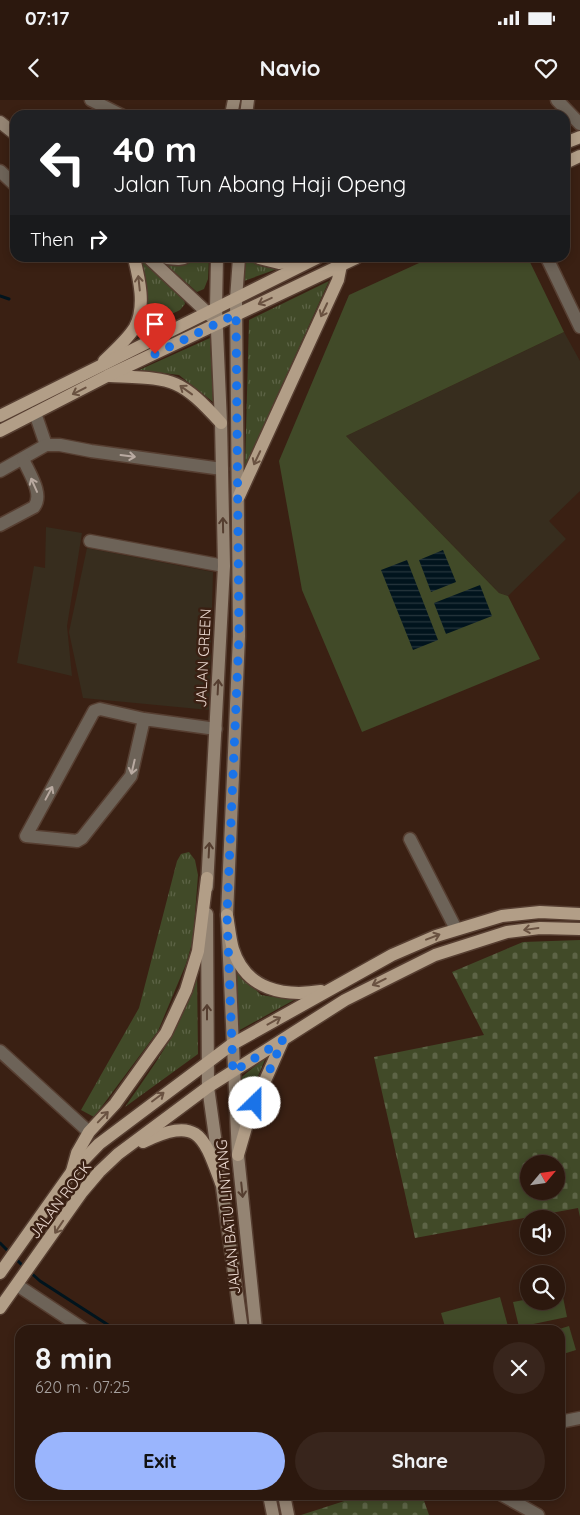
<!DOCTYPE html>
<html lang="en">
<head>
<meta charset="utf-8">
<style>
	:root { --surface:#2c180e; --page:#38251c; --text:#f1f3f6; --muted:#a6a09e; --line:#48372e; --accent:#9ab5fd }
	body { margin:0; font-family:Quicksand,sans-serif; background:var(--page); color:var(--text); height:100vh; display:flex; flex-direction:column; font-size:19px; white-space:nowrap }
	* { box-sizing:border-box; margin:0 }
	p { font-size:16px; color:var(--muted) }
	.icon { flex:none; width:28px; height:28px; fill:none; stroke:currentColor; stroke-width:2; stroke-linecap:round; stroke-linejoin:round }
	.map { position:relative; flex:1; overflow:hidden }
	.details { position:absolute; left:15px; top:1225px; width:550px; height:175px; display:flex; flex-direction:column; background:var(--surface); border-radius:15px; box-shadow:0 2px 8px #0003,0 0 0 1px var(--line) }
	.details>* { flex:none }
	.banner { position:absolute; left:10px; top:10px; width:560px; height:152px; border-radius:15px; box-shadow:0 2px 8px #0003,0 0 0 1px var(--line); background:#202124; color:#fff; overflow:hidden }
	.needle { width:32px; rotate:61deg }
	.buttons { position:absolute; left:520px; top:1055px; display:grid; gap:10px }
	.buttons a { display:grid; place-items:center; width:45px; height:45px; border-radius:50%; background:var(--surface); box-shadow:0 2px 8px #0003,0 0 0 1px var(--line); font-size:25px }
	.pin { position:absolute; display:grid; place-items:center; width:42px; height:42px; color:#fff; margin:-51px -21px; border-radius:50% 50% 50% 0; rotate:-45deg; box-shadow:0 0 5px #0007 }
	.pin .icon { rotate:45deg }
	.me { position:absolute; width:55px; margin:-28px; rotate:23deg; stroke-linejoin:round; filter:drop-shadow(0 0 4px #0008) }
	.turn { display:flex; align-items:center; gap:18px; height:105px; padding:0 20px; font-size:22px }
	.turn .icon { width:65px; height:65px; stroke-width:2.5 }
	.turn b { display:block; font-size:35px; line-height:42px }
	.then { display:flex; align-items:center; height:48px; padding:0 20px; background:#0003; gap:10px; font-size:19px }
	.round { display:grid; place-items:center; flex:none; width:52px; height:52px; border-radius:26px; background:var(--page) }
	.head { display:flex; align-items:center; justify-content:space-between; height:85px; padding:0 20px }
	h1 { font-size:30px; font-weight:700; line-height:38px }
	.action { display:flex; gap:10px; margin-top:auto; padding:10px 20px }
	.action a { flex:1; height:58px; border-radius:30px; background:var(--accent); color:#111; font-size:20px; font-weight:700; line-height:58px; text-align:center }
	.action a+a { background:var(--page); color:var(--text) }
	.status { display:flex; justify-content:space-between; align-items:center; height:35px; padding:0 25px; background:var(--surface); direction:ltr }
	.status svg { height:14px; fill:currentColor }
	header { display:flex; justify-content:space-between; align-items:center; height:65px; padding:0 20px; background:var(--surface); font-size:22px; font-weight:700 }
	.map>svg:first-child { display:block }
</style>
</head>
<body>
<div class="status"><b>07:17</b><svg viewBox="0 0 49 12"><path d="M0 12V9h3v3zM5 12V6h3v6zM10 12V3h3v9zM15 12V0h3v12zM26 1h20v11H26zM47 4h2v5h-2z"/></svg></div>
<header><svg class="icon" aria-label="back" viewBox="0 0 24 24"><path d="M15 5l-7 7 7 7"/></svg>Navio<svg class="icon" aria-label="heart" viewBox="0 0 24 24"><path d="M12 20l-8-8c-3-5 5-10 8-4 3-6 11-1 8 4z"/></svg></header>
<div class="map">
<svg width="580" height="1415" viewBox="0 0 580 1415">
	<defs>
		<pattern id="grass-tufts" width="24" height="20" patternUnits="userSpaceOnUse" patternTransform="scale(1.25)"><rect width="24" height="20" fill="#414a28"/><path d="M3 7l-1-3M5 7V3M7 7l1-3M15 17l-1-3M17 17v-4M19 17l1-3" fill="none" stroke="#5d6446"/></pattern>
		<pattern id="cemetery-stones" width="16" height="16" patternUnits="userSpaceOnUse" patternTransform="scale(1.25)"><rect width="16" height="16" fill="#414a28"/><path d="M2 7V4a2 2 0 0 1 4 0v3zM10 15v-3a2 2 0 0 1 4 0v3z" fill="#5d6446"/></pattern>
		<pattern id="water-rules" width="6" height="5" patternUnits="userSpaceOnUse" patternTransform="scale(1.25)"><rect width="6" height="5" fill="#01141d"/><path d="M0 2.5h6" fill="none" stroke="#26363d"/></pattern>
	</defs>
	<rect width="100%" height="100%" fill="#3a2013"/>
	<g fill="#372d1e">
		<path d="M564,232L580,261V391L549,421L566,439L508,496L499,493L346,336Z"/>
		<path d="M46,427L82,433L67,526L72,576L17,563L34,466L45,468Z"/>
		<path d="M87,448L213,472L209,610L83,598L69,532Z"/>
	</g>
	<g fill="url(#grass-tufts)">
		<path d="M139,158H146L183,195L185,204L180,210L141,229L148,216V209Z"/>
		<path d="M196,158H209L208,179L204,189L197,192L163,162L190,161Z"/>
		<path d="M246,158H251L260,166L277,169L244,181Z"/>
		<path d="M329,181L245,367L249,220Z"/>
		<path d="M210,238L213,302L179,275L139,270Z"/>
		<path d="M189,752L195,760L198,775L193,840L186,864L158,931L94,1017L81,1010L139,908L177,761L181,754Z"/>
		<path d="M197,869L198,954L125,1007C156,962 186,924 197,869Z"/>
		<path d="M237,870L261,895L294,900L238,931Z"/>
		<path d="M266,957L243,1013L238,980Z"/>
	</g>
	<g fill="url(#cemetery-stones)" fill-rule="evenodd">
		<path d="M580,840V1117L578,1108L415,1138L374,957L484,935L452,872L523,842ZM529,1064H556V1091H529Z"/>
		<path d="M363,1395H422L429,1415H301Z"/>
	</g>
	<g fill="#414a28">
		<path d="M430,158H528L564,232L346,336L499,493L508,496L540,559L362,632L302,490L279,361L349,195Z"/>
		<path d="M562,1192L567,1217L519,1227L513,1202L529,1199V1201H556V1193Z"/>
		<path d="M500,1197L509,1230H446L441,1213Z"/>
		<path d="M569,1226L576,1250L560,1255V1230H556Z"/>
	</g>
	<g fill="url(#water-rules)">
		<path d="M443,450L456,482L431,492L419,460Z"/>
		<path d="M407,460L438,540L413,550L381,470Z"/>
		<path d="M480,485L492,516L446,534L434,503Z"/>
	</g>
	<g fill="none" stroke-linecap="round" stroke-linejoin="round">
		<g stroke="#01141d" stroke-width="3">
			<path d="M0,196L9,199"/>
			<path d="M0,1143L11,1154"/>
			<path d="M15,1158L25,1168"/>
			<path d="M30,1172L40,1181L116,1230"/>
		</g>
		<defs>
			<g id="minor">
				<path d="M91,0L121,15"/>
				<path d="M557,0L580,24"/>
				<path d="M0,71L15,85"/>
				<path d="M547,158L580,227"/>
				<path d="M35,313L46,345"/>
				<path d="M0,371L46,345H60L91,351L222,369"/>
				<path d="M0,425L34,407C44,394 29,373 23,359"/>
				<path d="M90,441L224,466"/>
				<path d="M144,619L131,676L82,738L77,741L26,736L94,611L100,609L144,619L216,629"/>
				<path d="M410,739L456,829"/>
				<path d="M0,951L89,1032"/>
				<path d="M17,1185L85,1230"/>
				<path d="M560,1322L580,1318"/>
				<path d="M502,1395L538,1415"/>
			</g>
			<g id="secondary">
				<path d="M231,15L234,0"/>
				<path d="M246,15L248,0"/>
				<path d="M0,22L15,34"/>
				<path d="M149,158L214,219"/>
				<path d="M167,158L178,159L184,158"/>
				<path d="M239,158L236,199L239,536L227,815L238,1055L256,1230"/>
				<path d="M207,787L224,466L221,323L216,208L217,158"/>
				<path d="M207,814L208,987L242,1230"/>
				<path d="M269,1395L273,1415"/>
				<path d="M284,1395L288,1415"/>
			</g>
			<g id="primary">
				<path d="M565,43L580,37"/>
				<path d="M565,63L580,56"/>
				<path d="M259,158L279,163L303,161"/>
				<path d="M104,261C114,251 128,239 135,227C146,207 139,178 134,158"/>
				<path d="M110,276C173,279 178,276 221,323"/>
				<path d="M0,316L317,158"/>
				<path d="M0,331L107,276L356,158"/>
				<path d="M239,396L338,180L341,165"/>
				<path d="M227,815C229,826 230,839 233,849C246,890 284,897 321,891"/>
				<path d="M143,1042C198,1016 203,1034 221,1083"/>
				<path d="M238,1055L249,1017L283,940"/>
				<path d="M72,1071L77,1053L89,1032L115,1004L166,933L186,890L198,851L207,778"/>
				<path d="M0,1173L71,1073L99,1044L231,945L392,855L436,836L502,816L540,812L580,814"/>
				<path d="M0,1208L82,1092L99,1072L118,1054L208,987L345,900L435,855L507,832L540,828L580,829"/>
			</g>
		</defs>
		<use href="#minor" stroke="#563e31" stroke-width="15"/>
		<use href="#secondary" stroke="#563e31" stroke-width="15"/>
		<use href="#primary" stroke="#563e31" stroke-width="15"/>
		<use href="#minor" stroke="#6d6358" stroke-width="12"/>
		<use href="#secondary" stroke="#948473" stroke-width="12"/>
		<use href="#primary" stroke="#b29e87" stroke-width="12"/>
	</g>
	<defs><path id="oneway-shaft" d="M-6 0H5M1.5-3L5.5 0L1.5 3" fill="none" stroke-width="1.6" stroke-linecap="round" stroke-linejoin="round" transform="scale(1.25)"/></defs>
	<g stroke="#6a5241">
		<use href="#oneway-shaft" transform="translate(139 183) rotate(-96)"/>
		<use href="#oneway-shaft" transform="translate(265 201) rotate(155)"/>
		<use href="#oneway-shaft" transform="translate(324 210) rotate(115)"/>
		<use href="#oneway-shaft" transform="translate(186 290) rotate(-144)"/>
		<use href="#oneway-shaft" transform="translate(79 291) rotate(153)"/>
		<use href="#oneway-shaft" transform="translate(257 358) rotate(115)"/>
		<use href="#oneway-shaft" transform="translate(531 829) rotate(172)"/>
		<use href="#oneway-shaft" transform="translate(433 837) rotate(-21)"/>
		<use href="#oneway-shaft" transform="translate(379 882) rotate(154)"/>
		<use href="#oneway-shaft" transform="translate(274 921) rotate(-29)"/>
		<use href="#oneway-shaft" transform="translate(158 997) rotate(-37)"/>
		<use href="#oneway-shaft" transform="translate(103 1017) rotate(-46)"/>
		<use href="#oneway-shaft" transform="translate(59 1127) rotate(124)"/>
	</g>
	<g stroke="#b9aaa1">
		<use href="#oneway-shaft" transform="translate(128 356) rotate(7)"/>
		<use href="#oneway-shaft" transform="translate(34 385) rotate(-114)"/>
		<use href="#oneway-shaft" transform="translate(133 667) rotate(103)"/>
		<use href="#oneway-shaft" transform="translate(49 693) rotate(-62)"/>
	</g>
	<g stroke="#553e30">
		<use href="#oneway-shaft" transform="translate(223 425) rotate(-91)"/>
		<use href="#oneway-shaft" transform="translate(218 587) rotate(-87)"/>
		<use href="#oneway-shaft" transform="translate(209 750) rotate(-87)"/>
		<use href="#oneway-shaft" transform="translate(207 912) rotate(-90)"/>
		<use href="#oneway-shaft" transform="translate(242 1090) rotate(84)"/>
	</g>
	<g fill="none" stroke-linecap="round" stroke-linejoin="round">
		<path stroke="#1a73e8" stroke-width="9" stroke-dasharray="0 16.2" d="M155,254L236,214L239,536L227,815L233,972L283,940L255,1003"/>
	</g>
	<g text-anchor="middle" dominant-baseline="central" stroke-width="5" stroke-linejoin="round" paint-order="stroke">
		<g font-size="15" fill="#ebd9d1" stroke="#3a2013">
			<text transform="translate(203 558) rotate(-87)">JALAN GREEN</text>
			<text transform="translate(60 1100) rotate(-53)">JALAN ROCK</text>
			<text transform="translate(228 1117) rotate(-95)">JALAN BATU LINTANG</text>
		</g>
	</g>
</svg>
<div class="buttons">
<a><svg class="needle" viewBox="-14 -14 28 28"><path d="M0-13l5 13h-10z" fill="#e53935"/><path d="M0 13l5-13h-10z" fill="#a6a09e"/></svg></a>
<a><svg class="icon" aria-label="sound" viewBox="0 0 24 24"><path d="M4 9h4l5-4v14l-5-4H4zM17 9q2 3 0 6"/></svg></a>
<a><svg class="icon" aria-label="search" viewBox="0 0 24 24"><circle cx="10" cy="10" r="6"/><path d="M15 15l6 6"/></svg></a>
</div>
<div class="pin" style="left:155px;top:254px;background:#d93025"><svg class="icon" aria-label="arrive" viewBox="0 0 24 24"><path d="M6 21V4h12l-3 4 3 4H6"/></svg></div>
<svg class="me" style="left:255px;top:1003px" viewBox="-20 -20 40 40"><circle r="19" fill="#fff"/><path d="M0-13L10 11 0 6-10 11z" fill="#1a73e8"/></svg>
<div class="banner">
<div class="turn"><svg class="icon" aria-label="left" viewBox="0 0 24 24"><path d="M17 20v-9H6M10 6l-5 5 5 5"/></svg><div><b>40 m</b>Jalan Tun Abang Haji Openg</div></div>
<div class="then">Then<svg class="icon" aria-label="right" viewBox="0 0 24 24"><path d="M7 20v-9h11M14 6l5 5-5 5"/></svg></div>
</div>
<section class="details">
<div class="head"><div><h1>8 min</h1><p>620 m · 07:25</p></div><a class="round"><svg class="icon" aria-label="close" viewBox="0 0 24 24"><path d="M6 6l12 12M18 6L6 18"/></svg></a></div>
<div class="action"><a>Exit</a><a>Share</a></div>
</section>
</div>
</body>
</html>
